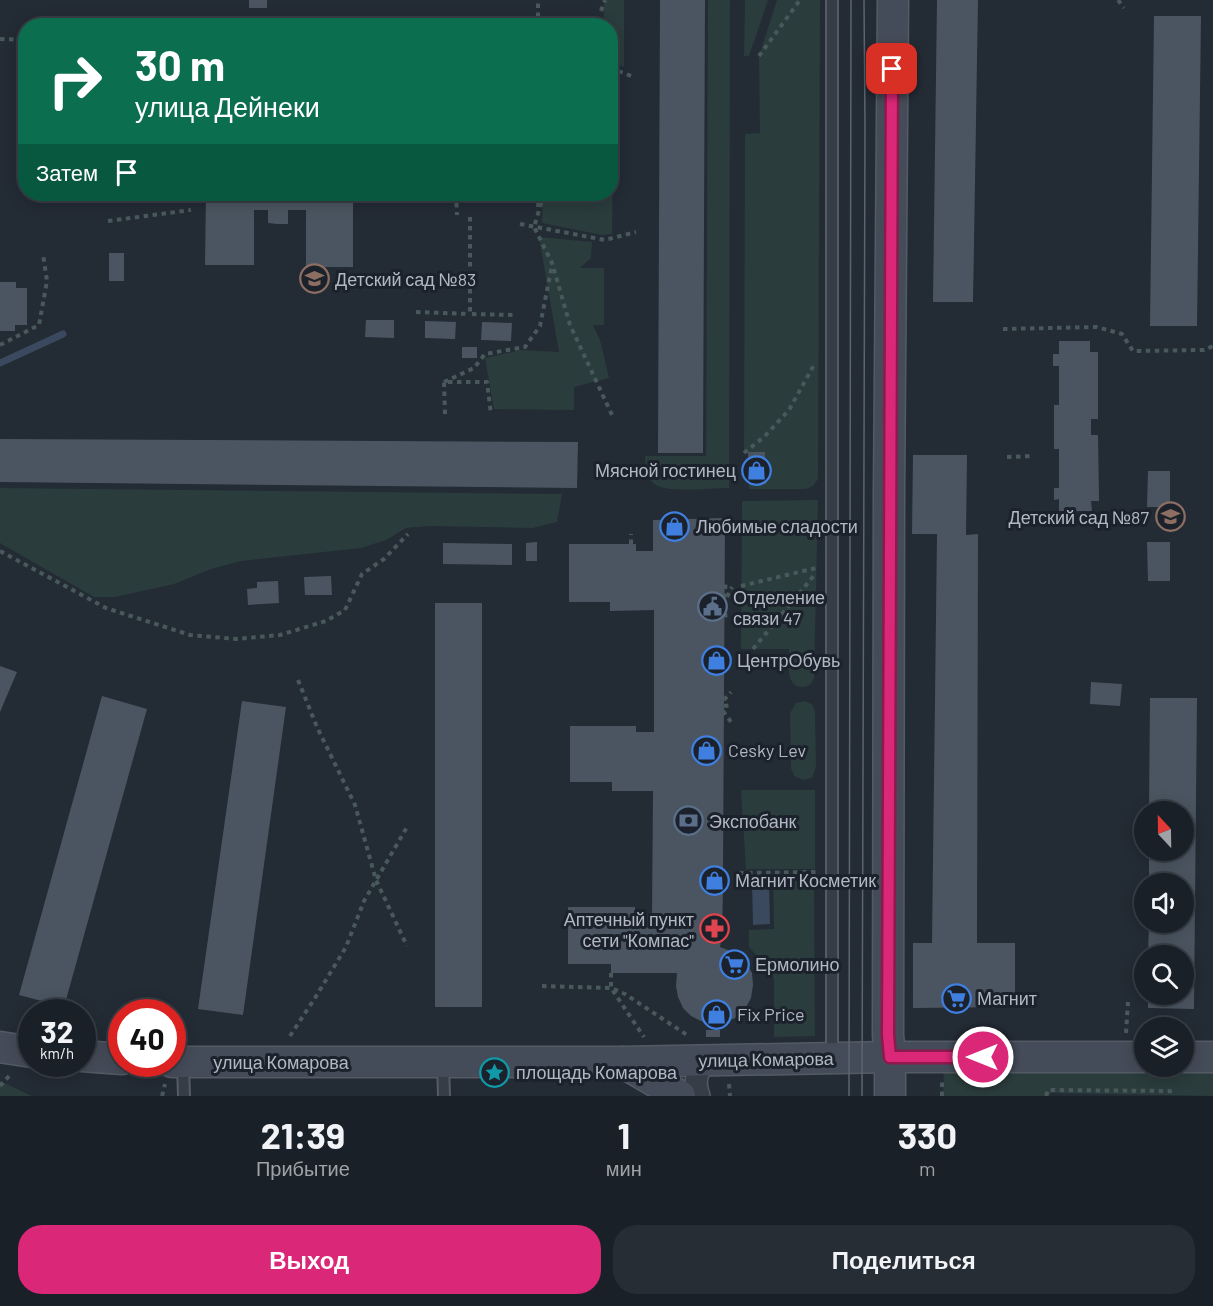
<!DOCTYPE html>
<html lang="ru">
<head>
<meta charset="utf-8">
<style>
	:root { --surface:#1a2028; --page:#272d34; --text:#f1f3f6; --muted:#9fa3a8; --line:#383e45; --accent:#db2777 }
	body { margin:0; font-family:Barlow,sans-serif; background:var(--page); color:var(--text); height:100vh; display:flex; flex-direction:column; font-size:22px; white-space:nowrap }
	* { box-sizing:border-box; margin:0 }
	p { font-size:20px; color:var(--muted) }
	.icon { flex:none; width:33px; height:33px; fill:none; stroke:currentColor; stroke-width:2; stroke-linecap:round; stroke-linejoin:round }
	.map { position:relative; height:1096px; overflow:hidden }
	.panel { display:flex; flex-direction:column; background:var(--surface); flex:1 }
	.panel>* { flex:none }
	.top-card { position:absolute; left:18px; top:18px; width:600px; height:183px; border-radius:24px; box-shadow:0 3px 15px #0003,0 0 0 2px var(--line); background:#0b6e4f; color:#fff; overflow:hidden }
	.needle { width:39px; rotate:338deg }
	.fabs { position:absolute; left:1134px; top:801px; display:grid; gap:12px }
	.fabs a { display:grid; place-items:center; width:60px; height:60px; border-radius:50%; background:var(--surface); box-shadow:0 3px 15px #0003,0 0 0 2px var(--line); font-size:30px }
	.speed { position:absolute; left:18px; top:999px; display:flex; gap:12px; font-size:30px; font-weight:700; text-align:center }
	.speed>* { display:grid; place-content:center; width:78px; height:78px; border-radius:50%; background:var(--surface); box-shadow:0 3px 15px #0003,0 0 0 2px var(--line); line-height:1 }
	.speed small { font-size:15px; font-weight:400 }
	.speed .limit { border:9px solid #d22; background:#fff; color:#111 }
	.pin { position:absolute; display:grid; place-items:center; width:51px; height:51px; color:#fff; margin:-26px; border-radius:12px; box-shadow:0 3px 9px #0006 }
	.me { position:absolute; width:66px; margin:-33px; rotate:270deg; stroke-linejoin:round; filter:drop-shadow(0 0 4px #0008) }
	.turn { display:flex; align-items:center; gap:21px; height:126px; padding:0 18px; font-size:27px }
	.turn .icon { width:78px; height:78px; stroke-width:2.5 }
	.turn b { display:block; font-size:42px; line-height:51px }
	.then { display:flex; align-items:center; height:57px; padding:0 18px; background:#0003; gap:12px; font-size:22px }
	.eta { display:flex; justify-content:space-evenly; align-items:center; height:102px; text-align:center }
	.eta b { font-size:36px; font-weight:700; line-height:42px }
	.button { display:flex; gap:12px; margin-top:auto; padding:12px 18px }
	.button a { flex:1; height:69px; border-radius:24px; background:var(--accent); color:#fff; font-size:24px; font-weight:700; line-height:69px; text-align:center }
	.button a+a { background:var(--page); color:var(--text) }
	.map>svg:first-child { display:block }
</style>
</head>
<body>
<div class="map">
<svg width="1213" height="1096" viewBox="0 0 1213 1096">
	<rect width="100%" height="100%" fill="#232b35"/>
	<g fill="#2b3c3c">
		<path d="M604,0H624V67L611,61L610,26L604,25Z"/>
		<path d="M708,0H730L729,488C712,488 664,494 653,483C646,476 645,465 645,456H706Z"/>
		<path d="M745,0H768L749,56H744Z"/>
		<path d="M777,0H820L818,479L813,486L806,489H749V484L766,483L765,452L744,453L745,134L760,133L759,56Z"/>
		<path d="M611,151L613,153L612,234L602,235L542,223L543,194H610Z"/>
		<path d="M539,237L592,242L591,258L580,268H604V325H593L600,340L609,378L574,387V410L494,409L485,358L521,350L559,352Z"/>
		<path d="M0,488L562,494L557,522L533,528L429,526L406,528L386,540L361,548L241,561L211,569L174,584L115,597H94L0,543Z"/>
		<path d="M818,500L814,678C812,683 809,687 803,687C785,689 789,660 789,649H741L742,501Z"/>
		<path d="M804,701L812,704L815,712L816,767L812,778L804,780L794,776L791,768L790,713L796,703Z"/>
		<path d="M741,790H815V869H746Z"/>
		<path d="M773,877H814L815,1036L774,1037V981L769,960L756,955L749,947V930L774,929Z"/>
		<path d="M944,1064L1184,1066L1213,1064V1096L1051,1093L1049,1096H943Z"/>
		<path d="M0,1081L32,1096H0Z"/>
	</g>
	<path fill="#3a495d" d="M769,881L770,924L753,925L752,882Z"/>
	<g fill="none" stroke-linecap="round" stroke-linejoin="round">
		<path stroke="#3a495d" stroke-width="7" d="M0,363L63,334"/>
	</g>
	<g fill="#4b5561">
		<rect x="249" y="0" width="18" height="8"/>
		<path d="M660,0H705L703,453H658Z"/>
		<path d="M937,0H978L973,302H933Z"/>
		<path d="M1154,16H1201L1197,326H1150Z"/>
		<path d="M206,194H353V267H306V210H288V224H277L268,223V210H254V265H205Z"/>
		<rect x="109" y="253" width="15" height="28"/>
		<path d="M0,282H16V288H27V325H15V331H0Z"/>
		<path d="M366,320H394V338L365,337Z"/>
		<path d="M425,321L456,322L455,339L425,338Z"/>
		<path d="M482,322L512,323L511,341L481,340Z"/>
		<path d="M1059,341H1090V352H1098V419H1091V435H1098L1099,501H1091L1092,511H1059V499L1054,500V488H1059V449H1054V405H1059V366H1053V354H1059Z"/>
		<rect x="462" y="347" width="15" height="11"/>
		<path d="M0,439L578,442L577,488L0,482Z"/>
		<path d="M748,452H765L766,484H749Z"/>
		<path d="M913,455H967L966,535L978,534L977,943H1015V1007L913,1008V943H932L937,534H912Z"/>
		<path d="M1148,471H1170V507H1147Z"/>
		<path d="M725,518L723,873H727V889H723L722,935L720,947L736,953L745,961L752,973L753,985L751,998L745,1009L735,1018L723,1023L712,1024L701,1021L691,1016L683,1008L678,997L676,986L677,973H611V964H568V907H635V915H652L653,791H612V782H570V726H636V732H654V610L610,611V602H569V544H636V551H653V520Z"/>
		<path d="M537,542V561H526V543Z"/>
		<path d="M1147,542H1170V581H1148Z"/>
		<path d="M443,543L512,544V565L443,564Z"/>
		<path d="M331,576L332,595H305L304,577Z"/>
		<path d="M278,581L279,603L248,605L247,589L257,588V582Z"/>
		<rect x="435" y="603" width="47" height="404"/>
		<path d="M0,666L17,672L0,712Z"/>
		<path d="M1091,682L1122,684L1120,706L1090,704Z"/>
		<path d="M102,696L147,709L64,1007L19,995Z"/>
		<path d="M1150,698H1197L1194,1009L1148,1008V994H1184V956H1148L1149,922H1184V884H1149V850H1184V812H1149Z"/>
		<path d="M242,701L286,707L243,1015L198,1009Z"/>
		<rect x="706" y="1030" width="14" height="7"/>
	</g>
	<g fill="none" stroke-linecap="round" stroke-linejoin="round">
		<defs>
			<g id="lane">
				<path d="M832,0V1055"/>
				<path d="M183,1063L184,1096"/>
				<path d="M443,1063L444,1096"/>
			</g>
			<path id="street" d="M699,1096C693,1080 697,1067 712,1059"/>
			<g id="secondary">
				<path d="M0,1047L32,1052"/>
				<path d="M82,1056L122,1059"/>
				<path d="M1184,1057H1213"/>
				<path d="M172,1062H622L890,1057H1144"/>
				<path d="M622,1062L680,1096"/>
				<path d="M890,1096V1057L888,1035L889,493L893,0"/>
			</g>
		</defs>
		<use href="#lane" stroke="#545b64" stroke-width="14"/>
		<use href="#street" stroke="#545b64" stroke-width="24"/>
		<use href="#secondary" stroke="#545b64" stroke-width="33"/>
		<g stroke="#49595b" stroke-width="4" stroke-dasharray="4.5 4.5" stroke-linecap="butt">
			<path d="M1118,0L1124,8"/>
			<path d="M601,11L605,0"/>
			<path d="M538,26V1"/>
			<path d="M0,39L26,40"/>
			<path d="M759,56L800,0"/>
			<path d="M610,68L634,77"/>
			<path d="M456,194L457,215"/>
			<path d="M544,194L534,227L552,263L570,325L612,415"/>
			<path d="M538,207L539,194"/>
			<path d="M470,217V314L514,315"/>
			<path d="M108,221L191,210"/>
			<path d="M520,224L605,240L636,232"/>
			<path d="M416,312L470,314"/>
			<path d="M1003,329L1097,327L1122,334L1133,351L1204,350L1213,346"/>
			<path d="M0,345L39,325L47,281L43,254"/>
			<path d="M444,382L474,368L485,354L525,347L540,326L552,265"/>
			<path d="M445,414L444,382H487L491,414"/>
			<path d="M744,453L765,436L789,410L815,363"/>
			<path d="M1007,457L1033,456"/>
			<path d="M631,544V534"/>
			<path d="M0,551L106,608L190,635L236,639L280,635L326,621L345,610L362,574L384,559L408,534"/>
			<path d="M741,586L816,568"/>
			<path d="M727,597L732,587"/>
			<path d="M724,598L726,581"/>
			<path d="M724,604L726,620"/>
			<path d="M753,649L816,573"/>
			<path d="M298,680L317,727L355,805L376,880L407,946"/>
			<path d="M724,700L731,692"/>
			<path d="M724,706L732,705"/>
			<path d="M723,711L731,722"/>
			<path d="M739,873L816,872"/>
			<path d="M611,973V988L644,1037"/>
			<path d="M542,986L611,988L625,994L687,1035"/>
			<path d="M1126,1033L1128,1002"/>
			<path d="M290,1036L315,998L346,947L364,901L407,827"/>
			<path d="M729,1084L730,1096"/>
			<path d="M0,1086L10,1075"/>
			<path d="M162,1096L165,1084"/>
			<path d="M942,1096V1082"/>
			<path d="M1046,1096L1048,1090L1170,1091V1096"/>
		</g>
		<use href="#lane" stroke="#363d46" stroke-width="10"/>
		<use href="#street" stroke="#363d46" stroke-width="21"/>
		<use href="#secondary" stroke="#454c59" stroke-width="30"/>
		<g stroke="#5d6470" stroke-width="1.5">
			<path d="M849,1096L851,0"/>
			<path d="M862,1096L865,126L864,0"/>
		</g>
	</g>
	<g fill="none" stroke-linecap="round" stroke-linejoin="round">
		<defs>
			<path id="route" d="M892,69L888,1035L890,1057H983"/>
		</defs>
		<use href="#route" stroke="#8e194d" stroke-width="15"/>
		<use href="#route" stroke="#db2777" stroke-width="10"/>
	</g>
	<defs>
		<symbol id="school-ring" viewBox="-11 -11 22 22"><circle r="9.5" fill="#1c222b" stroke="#8d6e63" stroke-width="1.5"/><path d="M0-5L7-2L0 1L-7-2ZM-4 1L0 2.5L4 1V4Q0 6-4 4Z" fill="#8d6e63"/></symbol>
		<symbol id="shop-ring" viewBox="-11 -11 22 22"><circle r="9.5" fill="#1c222b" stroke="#3f7fe0" stroke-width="1.5"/><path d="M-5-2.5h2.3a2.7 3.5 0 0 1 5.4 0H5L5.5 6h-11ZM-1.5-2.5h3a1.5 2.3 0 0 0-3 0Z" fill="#3f7fe0"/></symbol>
		<symbol id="civic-ring" viewBox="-11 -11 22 22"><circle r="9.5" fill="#1c222b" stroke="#5c6f8a" stroke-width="1.5"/><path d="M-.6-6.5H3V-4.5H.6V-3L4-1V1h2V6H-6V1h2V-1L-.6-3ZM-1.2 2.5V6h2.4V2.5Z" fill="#5c6f8a"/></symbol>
		<symbol id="bank-ring" viewBox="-11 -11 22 22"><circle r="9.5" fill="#1c222b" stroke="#5c6f8a" stroke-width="1.5"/><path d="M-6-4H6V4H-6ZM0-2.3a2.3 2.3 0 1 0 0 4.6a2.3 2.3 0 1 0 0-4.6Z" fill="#5c6f8a"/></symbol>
		<symbol id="pharmacy-ring" viewBox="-11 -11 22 22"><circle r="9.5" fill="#1c222b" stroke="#e0444e" stroke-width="1.5"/><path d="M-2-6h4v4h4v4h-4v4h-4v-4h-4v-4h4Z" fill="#e0444e"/></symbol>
		<symbol id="supermarket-ring" viewBox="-11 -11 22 22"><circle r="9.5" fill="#1c222b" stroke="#3f7fe0" stroke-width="1.5"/><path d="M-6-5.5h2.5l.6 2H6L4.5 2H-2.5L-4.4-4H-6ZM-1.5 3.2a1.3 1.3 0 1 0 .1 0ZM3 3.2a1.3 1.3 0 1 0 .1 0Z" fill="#3f7fe0"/></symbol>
		<symbol id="sight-ring" viewBox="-11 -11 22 22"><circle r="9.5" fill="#1c222b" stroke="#0f9aa8" stroke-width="1.5"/><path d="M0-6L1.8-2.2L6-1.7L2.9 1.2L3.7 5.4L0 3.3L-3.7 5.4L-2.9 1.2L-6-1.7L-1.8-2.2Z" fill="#0f9aa8"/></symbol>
	</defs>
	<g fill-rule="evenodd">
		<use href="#school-ring" x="298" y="262" width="33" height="33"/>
		<use href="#shop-ring" x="740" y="454" width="33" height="33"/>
		<use href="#school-ring" x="1154" y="500" width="33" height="33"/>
		<use href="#shop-ring" x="658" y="510" width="33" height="33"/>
		<use href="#civic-ring" x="696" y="590" width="33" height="33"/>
		<use href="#shop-ring" x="700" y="644" width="33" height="33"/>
		<use href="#shop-ring" x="690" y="734" width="33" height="33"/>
		<use href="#bank-ring" x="672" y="804" width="33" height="33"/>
		<use href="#shop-ring" x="698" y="864" width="33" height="33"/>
		<use href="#pharmacy-ring" x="698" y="912" width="33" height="33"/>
		<use href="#supermarket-ring" x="718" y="948" width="33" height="33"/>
		<use href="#supermarket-ring" x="940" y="982" width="33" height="33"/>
		<use href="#shop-ring" x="700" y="998" width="33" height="33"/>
		<use href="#sight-ring" x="478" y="1056" width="33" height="33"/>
	</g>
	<g text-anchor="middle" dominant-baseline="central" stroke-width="6" stroke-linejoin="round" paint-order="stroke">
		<g font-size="18" fill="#b1b8c3" stroke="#1c222b" text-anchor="start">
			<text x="335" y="279">Детский сад №83</text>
			<text x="736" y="470" text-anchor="end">Мясной гостинец</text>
			<text x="1149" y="517" text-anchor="end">Детский сад №87</text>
			<text x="696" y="526">Любимые сладости</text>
			<text x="733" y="597">Отделение<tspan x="733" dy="21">связи 47</tspan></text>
			<text x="737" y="660">ЦентрОбувь</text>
			<text x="728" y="750">Cesky Lev</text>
			<text x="709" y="821">Экспобанк</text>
			<text x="735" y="880">Магнит Косметик</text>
			<text x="694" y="919" text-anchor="end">Аптечный пункт<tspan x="694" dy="21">сети "Компас"</tspan></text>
			<text x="755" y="964">Ермолино</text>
			<text x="977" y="998">Магнит</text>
			<text x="737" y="1014">Fix Price</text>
			<text x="516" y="1072">площадь Комарова</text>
		</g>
		<g font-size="18" fill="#b1b8c3" stroke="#1c222b">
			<text transform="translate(766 1059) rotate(-1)">улица Комарова</text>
			<text x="281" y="1062">улица Комарова</text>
		</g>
	</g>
</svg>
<div class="fabs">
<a><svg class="needle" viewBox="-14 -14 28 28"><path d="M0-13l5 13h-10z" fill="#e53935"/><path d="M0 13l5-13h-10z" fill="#9fa3a8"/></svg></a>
<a><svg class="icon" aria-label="sound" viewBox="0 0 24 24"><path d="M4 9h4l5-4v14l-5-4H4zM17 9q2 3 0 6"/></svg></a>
<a><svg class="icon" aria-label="search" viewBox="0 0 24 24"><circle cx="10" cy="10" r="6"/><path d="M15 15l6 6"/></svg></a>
<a><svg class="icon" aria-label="layers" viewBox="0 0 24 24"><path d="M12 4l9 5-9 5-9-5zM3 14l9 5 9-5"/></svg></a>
</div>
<div class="speed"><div>32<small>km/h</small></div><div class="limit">40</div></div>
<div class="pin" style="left:892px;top:69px;background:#d93025"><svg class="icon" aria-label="arrive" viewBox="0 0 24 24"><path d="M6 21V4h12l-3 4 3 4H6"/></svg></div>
<svg class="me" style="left:983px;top:1057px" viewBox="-20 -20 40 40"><circle r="17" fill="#db2777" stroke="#fff" stroke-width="3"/><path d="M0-11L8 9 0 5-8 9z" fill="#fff"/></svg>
<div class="top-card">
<div class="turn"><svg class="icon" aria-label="right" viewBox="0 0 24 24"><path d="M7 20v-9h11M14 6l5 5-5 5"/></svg><div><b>30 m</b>улица Дейнеки</div></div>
<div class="then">Затем<svg class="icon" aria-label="arrive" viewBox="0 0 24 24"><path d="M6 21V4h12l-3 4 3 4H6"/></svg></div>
</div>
</div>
<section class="panel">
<div class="eta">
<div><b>21:39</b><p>Прибытие</p></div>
<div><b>1</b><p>мин</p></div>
<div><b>330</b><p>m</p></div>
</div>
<div class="button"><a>Выход</a><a>Поделиться</a></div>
</section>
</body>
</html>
